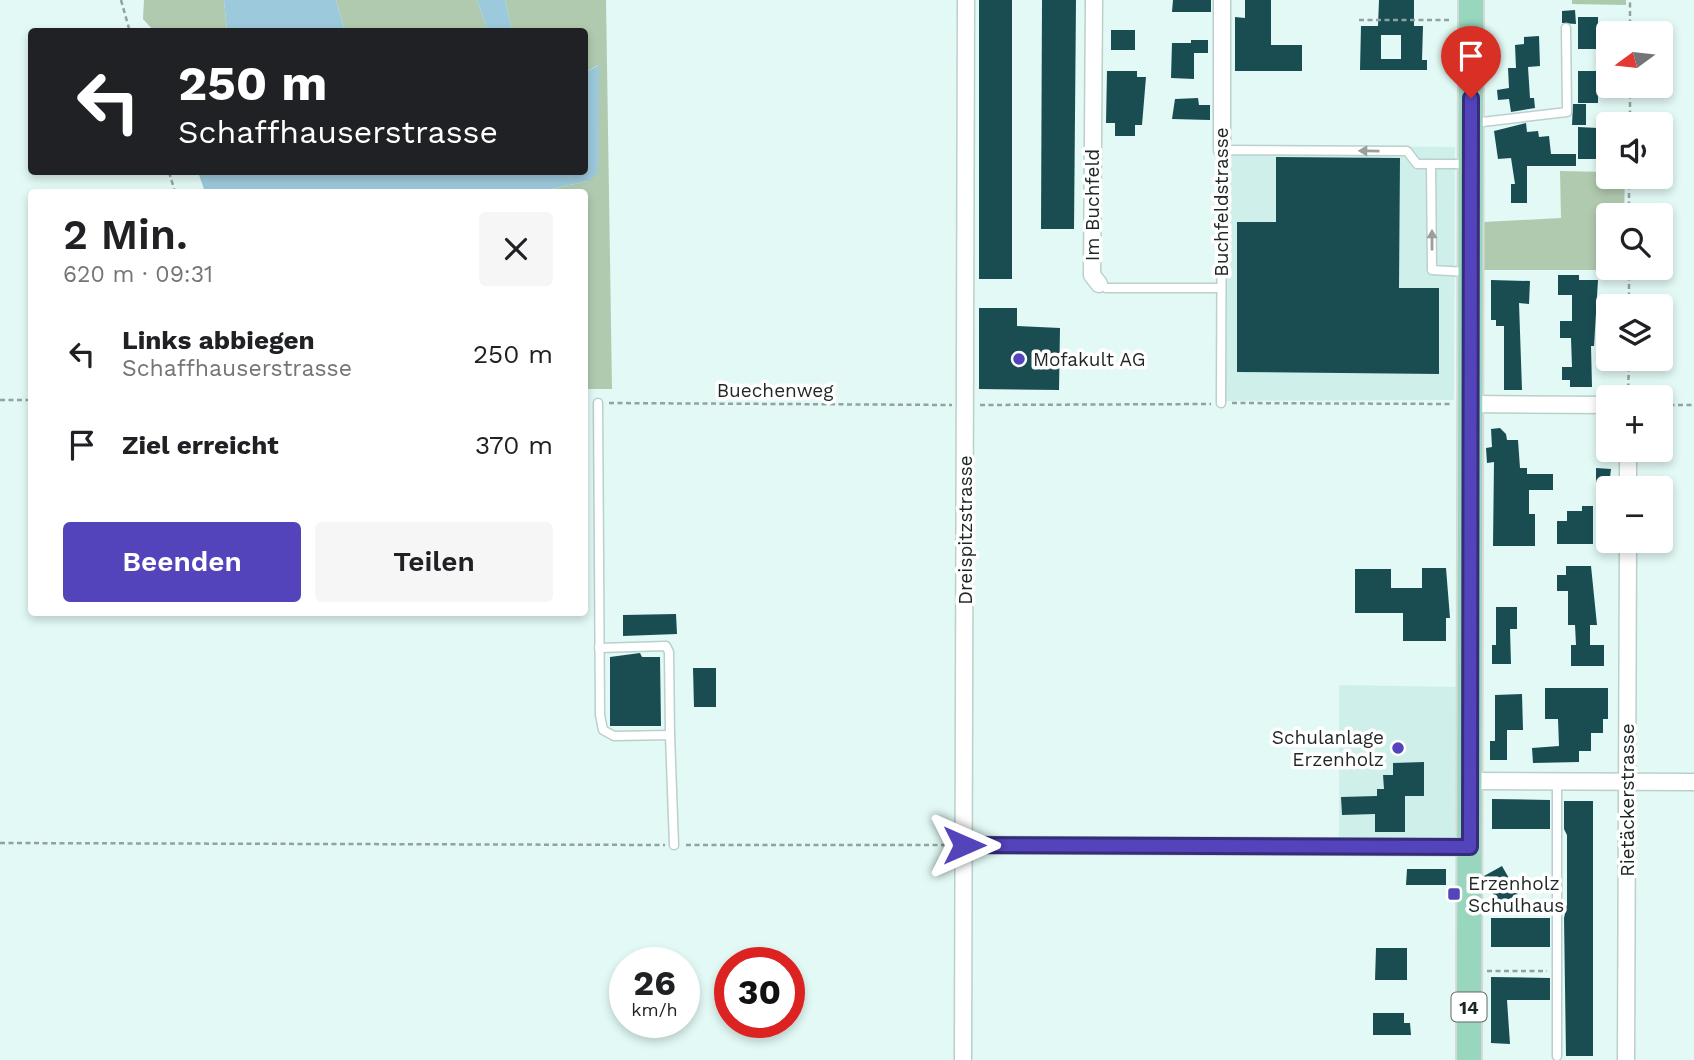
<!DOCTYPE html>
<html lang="de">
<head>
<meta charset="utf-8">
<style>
	:root { --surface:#fff; --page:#f6f6f6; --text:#202124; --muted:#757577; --accent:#5344bb }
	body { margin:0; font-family:"Work Sans",sans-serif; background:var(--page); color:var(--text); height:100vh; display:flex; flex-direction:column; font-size:26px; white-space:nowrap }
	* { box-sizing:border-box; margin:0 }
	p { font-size:23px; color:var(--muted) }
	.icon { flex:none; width:38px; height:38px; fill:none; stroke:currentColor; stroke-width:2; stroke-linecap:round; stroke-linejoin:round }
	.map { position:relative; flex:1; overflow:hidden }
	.side { position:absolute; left:28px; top:189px; width:560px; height:427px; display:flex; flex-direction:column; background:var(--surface); border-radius:7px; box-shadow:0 4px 10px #0003 }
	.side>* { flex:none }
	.banner { position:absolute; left:28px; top:28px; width:560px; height:147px; border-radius:7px; box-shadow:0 4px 10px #0003; background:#202124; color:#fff; overflow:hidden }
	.needle { width:46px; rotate:255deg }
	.fabs { position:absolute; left:1596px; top:21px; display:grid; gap:14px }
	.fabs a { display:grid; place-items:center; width:77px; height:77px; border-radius:7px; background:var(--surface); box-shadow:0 4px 10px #0003; font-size:35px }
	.speed { position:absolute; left:609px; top:947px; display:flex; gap:14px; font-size:35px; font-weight:700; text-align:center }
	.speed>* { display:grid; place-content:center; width:91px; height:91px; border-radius:50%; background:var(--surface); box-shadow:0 4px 10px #0003; line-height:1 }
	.speed small { font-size:18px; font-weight:400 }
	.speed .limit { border:10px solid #d22; background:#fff; color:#111 }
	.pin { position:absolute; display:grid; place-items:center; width:60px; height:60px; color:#fff; margin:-72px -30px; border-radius:50% 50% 50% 0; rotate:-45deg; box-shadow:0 0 7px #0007 }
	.pin .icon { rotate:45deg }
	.me { position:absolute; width:77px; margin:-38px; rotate:90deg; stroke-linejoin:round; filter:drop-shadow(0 0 5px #0008) }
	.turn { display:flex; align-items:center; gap:24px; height:147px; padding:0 35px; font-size:32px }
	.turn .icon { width:91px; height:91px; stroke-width:2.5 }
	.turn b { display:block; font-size:49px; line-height:60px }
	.round { display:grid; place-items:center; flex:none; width:74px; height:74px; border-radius:7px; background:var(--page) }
	.head { display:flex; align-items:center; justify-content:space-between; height:119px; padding:0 35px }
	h1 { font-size:42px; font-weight:600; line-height:52px }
	.primary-button { display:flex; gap:14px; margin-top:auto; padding:14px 35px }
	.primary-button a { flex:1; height:80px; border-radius:7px; background:var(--accent); color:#fff; font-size:28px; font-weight:600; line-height:80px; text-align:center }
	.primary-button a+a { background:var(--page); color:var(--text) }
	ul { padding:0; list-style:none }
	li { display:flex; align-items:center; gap:21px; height:91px; padding:0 35px }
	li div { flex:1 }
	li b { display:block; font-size:26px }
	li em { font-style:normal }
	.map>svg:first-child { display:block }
</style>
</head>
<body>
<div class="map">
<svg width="1694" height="1060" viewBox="0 0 1694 1060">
	<rect width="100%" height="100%" fill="#e2f9f5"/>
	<g fill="#cff0ea">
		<path d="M1224,145L1455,147L1454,400L1224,401Z"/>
		<path d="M1339,685L1461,687L1455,847H1339Z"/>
	</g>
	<g fill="#b0caaf">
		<path d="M144,0H224L227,31H154L143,19Z"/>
		<path d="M336,0H477L488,31H345Z"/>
		<path d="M505,0H606L612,389H585L584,192H537L588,181L598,65L585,73L584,32L512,31Z"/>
		<path d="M1560,171L1608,172V177H1625L1624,215H1608V268L1623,270H1483V222L1561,218Z"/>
	</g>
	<path fill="#abcaab" d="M1572,0H1626V5L1572,4Z"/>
	<g fill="#9cc9db">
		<path d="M224,0H336L345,31H227Z"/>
		<path d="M477,0H505L512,31H488Z"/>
		<path d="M599,65L598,173L588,181L537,192H205L198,172H584L585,73Z"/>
	</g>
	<g fill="#194d52" fill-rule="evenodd">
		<rect x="979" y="0" width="33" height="279"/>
		<path d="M1042,0H1076L1074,229H1041Z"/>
		<path d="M1173,0H1211V12H1172Z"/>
		<path d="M1245,0H1271V45H1302V71H1235V17L1245,18Z"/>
		<path d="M1379,0H1414V26H1423L1422,60H1427V70H1360L1361,26H1378ZM1381,35H1401V59H1381Z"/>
		<path d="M1575,10L1576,24L1562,23V11Z"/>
		<rect x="1578" y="17" width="20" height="32"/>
		<rect x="1111" y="30" width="24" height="20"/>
		<path d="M1539,36L1540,66L1528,67L1530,98H1534L1535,108L1511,112L1509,99L1498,100L1497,90L1509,88L1508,68H1516L1515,45L1524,44V37Z"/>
		<path d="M1191,40H1208V53H1194V79L1171,78L1172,43H1191Z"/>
		<path d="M1107,71H1137V77H1146L1142,125H1135V136H1115V123H1106Z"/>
		<rect x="1578" y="71" width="20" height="32"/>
		<path d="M1198,98L1199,105H1210V120L1172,119L1175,99Z"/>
		<path d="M1573,104H1586V125H1572Z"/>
		<path d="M1526,123L1527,132L1538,131L1539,137L1549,136L1551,154H1576V166H1527V203H1511V184H1515L1511,158L1498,159L1494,131Z"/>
		<path d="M1578,127L1598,128V159H1578Z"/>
		<path d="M1276,157L1400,158L1399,288H1439V374L1237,372V222H1276Z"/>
		<path d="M1558,275H1579V280H1598L1594,346H1591L1592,387H1570V380H1562V367H1572L1571,338H1560V321H1572V295H1558Z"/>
		<path d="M1491,280L1530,281L1529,304L1519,303L1522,390H1504V326H1496V320H1491Z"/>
		<path d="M979,308H1017V326L1060,328L1059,390L979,389Z"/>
		<path d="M1500,428L1506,434L1507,440H1518L1520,468H1527V474H1553V490H1529V514H1535V546H1493L1494,462L1487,463L1486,448L1492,447L1491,429Z"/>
		<path d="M1596,468L1611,469L1608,494H1596Z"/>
		<path d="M1582,506H1593V544H1557V521H1567V511H1582Z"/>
		<path d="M1566,566H1591L1597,625H1590V645H1604V666H1571V645H1576L1575,625H1568V591H1557V575H1566Z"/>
		<path d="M1422,568H1446L1450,618H1446V641H1403V613H1355V569H1391V588H1422Z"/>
		<path d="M1496,607H1517V629H1510L1511,664H1492V645H1496Z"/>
		<path d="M676,614L677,634L623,636V615Z"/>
		<path d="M640,653L642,657H660L661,726H610V657Z"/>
		<path d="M693,668H716V707H694Z"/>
		<path d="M1545,688H1608V719H1603V733H1591V751H1579V762L1533,763L1532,748L1559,746L1558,719H1545Z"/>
		<path d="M1522,694L1523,730H1507V760H1490V741H1495V695Z"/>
		<path d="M1424,762V796H1405V832H1375V814L1342,815L1341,797L1377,796V789H1384L1383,775H1393V763Z"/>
		<path d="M1492,799L1550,800V829H1492Z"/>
		<path d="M1564,801H1593V1056H1566L1564,918L1567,904V835L1564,829Z"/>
		<path d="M1502,866L1518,894L1499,905L1484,876Z"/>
		<path d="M1407,869H1446V885H1406Z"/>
		<rect x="1491" y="918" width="59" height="29"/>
		<path d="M1376,948H1407V980H1375Z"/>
		<path d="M1491,977L1550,978V1000H1507L1510,1044L1491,1043Z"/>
		<path d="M1373,1013H1404V1023H1410L1411,1035H1373Z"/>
	</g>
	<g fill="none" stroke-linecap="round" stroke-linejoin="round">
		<defs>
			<g id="service">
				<path d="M1474,123L1567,112L1566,28"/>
				<path d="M1467,272L1432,270L1431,164H1469"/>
				<path d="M1099,284L1106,288H1221"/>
				<path d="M598,403L600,715L603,730L614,736L670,735L674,845"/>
				<path d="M1221,403L1222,150L1407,151L1417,164H1431"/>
				<path d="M599,648L666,646L669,652L670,735"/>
				<path d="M1557,782V1056"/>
			</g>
			<g id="minor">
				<path d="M1094,0L1092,275L1099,284"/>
				<path d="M1222,150V0"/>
				<path d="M1470,404L1608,405"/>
				<path d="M1628,488V450"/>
				<path d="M1470,781L1694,782"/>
				<path d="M964,845L1470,847"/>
				<path d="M963,1060L966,0"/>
				<path d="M1626,1060L1628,541"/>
			</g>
			<path id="primary" d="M1469,1060L1471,0"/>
		</defs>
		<use href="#service" stroke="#bad0cc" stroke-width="11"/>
		<use href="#minor" stroke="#bad0cc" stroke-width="19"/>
		<use href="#primary" stroke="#d7d8d8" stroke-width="28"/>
		<g stroke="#92a2a0" stroke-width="2.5" stroke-dasharray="5 3.5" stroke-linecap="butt">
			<path d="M121,0L130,32"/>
			<path d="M1359,20H1449"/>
			<path d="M1630,33V0"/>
			<path d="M1630,124V86"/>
			<path d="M169,172L175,192"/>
			<path d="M1629,215V177"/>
			<path d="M1629,306V268"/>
			<path d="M1628,397L1629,359"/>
			<path d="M0,400H32"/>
			<path d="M609,403L952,405"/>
			<path d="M1232,403L1453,404"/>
			<path d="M980,405L1211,404"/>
			<path d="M1661,405H1694"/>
			<path d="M0,843L665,845"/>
			<path d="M686,845H949"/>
			<path d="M1487,912H1546"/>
			<path d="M1487,971H1547"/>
		</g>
		<use href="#service" stroke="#fff" stroke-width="8"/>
		<use href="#minor" stroke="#fff" stroke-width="16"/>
		<use href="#primary" stroke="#98d6be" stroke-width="24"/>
	</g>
	<defs><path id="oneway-solid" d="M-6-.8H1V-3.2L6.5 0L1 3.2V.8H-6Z" transform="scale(1.75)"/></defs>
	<g fill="#9a9e9d">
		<use href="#oneway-solid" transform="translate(1369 151) rotate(-179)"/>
		<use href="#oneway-solid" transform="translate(1432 240) rotate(-90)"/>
	</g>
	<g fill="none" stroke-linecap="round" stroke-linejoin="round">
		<defs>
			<path id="route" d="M964,845L1470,847L1471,98"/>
		</defs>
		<use href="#route" stroke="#362c7a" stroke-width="18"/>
		<use href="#route" stroke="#5344bb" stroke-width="12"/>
	</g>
	<g fill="#5344bb" stroke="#fff" stroke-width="2.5">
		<circle cx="1019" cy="359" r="7"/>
		<circle cx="1398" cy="748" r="7"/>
		<rect x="1447" y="887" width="14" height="14" rx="3.5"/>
	</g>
	<g text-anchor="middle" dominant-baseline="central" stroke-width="7" stroke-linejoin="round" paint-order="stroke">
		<rect fill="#fff" stroke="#626867" stroke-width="2" x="1451.5" y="992.5" width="35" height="29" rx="5"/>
		<g font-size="18" font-weight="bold" fill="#1f2726">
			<text x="1469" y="1007">14</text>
		</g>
		<g font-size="19" fill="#1f2726" stroke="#fff">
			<text transform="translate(1221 202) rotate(-90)">Buchfeldstrasse</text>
			<text transform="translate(1092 205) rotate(-90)">Im Buchfeld</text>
			<text x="775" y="390">Buechenweg</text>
			<text transform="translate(965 530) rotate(-90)">Dreispitzstrasse</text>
			<text transform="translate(1627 800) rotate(-90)">Rietäckerstrasse</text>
		</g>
		<g font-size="19" fill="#1f2726" stroke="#fff" text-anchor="start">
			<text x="1033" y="359">Mofakult AG</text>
			<text x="1384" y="737" text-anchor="end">Schulanlage<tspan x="1384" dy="22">Erzenholz</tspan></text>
			<text x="1468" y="883">Erzenholz<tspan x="1468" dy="22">Schulhaus</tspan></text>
		</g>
	</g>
</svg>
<div class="fabs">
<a><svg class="needle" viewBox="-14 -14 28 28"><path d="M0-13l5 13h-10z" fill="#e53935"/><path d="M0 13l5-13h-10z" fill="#757577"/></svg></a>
<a><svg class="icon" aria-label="sound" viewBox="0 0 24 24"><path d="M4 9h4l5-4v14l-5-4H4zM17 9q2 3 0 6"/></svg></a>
<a><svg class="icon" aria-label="search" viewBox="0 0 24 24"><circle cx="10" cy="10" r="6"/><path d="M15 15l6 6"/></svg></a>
<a><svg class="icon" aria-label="layers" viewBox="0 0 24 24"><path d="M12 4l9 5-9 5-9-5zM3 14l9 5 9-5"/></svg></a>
<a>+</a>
<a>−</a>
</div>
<div class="speed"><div>26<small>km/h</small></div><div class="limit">30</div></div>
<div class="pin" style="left:1471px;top:98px;background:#d93025"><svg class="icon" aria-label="arrive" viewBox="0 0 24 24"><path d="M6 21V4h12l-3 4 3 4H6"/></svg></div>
<svg class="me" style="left:964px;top:845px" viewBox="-20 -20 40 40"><path d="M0-17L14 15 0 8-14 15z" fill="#5344bb" stroke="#fff" stroke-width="4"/></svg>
<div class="banner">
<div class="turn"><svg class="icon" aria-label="left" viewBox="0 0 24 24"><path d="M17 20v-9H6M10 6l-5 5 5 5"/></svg><div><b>250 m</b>Schaffhauserstrasse</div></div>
</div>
<section class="side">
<div class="head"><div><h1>2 Min.</h1><p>620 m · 09:31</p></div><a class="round"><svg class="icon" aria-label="close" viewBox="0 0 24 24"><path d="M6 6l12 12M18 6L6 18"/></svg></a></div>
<ul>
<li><svg class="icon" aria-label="left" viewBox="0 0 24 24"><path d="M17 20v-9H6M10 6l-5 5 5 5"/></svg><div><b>Links abbiegen</b><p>Schaffhauserstrasse</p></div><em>250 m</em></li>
<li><svg class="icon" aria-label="arrive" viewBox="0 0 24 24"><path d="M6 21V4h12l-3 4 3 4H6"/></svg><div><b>Ziel erreicht</b></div><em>370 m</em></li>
</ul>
<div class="primary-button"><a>Beenden</a><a>Teilen</a></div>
</section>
</div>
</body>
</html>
